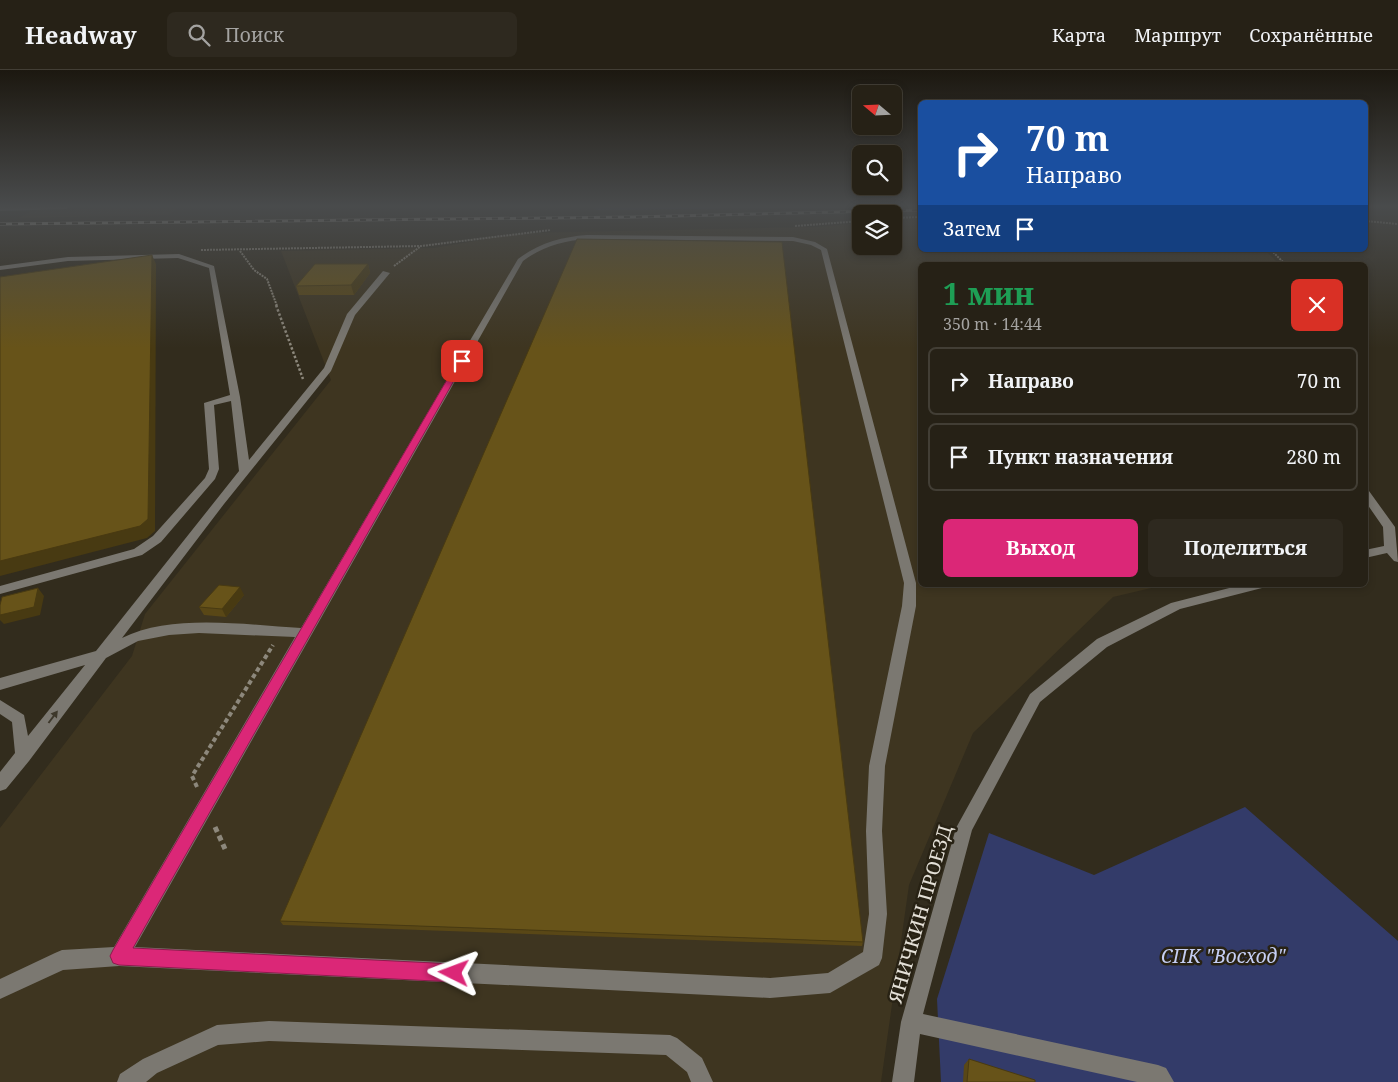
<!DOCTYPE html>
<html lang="ru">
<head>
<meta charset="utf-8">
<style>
	:root { --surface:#262116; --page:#2e291f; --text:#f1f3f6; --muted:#a4a3a1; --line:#423e35; --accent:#db2777 }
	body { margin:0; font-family:"Noto Serif",serif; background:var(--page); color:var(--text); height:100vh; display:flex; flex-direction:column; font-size:19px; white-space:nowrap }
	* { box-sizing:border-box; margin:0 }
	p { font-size:16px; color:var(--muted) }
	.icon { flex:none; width:28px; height:28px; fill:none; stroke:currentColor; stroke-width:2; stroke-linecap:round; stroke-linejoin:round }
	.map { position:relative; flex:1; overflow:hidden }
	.side { position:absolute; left:918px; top:192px; width:450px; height:325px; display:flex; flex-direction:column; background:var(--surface); border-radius:8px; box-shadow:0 2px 8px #0003,0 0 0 1px var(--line) }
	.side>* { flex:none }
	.hud { position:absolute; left:918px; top:30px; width:450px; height:152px; border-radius:8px; box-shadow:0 2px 8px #0003,0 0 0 1px var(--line); background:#1a4fa0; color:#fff; overflow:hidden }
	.needle { width:32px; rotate:289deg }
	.controls { position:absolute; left:852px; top:15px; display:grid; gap:10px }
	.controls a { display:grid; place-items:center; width:50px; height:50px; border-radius:8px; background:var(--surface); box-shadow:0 2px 8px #0003,0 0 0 1px var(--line); font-size:25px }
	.pin { position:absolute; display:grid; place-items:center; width:42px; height:42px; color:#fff; margin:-21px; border-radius:10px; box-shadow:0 2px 8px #0006 }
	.me { position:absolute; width:55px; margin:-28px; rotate:273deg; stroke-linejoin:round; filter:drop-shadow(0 0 4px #0008) }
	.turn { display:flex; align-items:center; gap:18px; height:105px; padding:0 25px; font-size:22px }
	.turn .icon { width:65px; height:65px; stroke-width:2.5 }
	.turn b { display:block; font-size:35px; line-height:42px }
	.then { display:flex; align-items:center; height:48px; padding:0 25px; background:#0003; gap:10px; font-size:19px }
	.round { display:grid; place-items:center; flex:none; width:52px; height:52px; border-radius:8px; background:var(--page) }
	.summary { display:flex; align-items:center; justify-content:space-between; height:85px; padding:0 25px }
	h1 { font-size:30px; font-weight:700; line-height:38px; color:#1e9e55 }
	.action { display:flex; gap:10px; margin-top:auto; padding:10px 25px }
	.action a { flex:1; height:58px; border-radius:8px; background:var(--accent); color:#fff; font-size:20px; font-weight:700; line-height:58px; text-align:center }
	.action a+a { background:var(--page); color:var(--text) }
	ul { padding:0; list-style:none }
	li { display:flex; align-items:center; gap:15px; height:68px; margin:0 10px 8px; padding:0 15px; border:2px solid var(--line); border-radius:8px }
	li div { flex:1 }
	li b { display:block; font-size:19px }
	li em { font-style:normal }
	header { display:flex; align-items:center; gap:30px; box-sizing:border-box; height:70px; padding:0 25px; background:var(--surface); border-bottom:1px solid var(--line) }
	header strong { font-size:24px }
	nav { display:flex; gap:28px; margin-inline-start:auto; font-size:18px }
	.search { width:350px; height:45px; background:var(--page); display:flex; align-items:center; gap:12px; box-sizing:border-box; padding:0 18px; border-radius:8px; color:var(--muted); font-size:19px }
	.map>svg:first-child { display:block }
</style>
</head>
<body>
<header>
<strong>Headway</strong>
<div class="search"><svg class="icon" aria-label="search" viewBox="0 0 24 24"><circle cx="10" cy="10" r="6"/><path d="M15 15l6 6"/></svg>Поиск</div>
<nav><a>Карта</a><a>Маршрут</a><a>Сохранённые</a></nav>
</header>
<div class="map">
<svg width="1398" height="1012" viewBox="0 0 1398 1012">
	<rect width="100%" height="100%" fill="#322c1d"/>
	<g fill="#3e3520">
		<path d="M120,137H180L168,145L19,148L31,141Z"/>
		<path d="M920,148V180H1265L1280,195H920V515H1164L1113,527L973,663L909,815L881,1012H0V758L132,586L145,544L331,310L281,181L434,178L522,163L816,157L861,153V176H894V149Z"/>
	</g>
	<g fill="#333b69">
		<path d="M592,137H853L597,140Z"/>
		<path d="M1245,737L1398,871V1012H941L937,929L989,763L1094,805Z"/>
	</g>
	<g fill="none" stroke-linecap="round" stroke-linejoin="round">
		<g stroke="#8d887c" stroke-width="2" stroke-dasharray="2 1" stroke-linecap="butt">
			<path d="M894,148L920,147"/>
			<path d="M1365,151L1398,154"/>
			<path d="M795,156L861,151"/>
			<path d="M201,180L421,176L551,160"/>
			<path d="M1271,180L1286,195"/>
			<path d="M240,181L254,200L267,209L277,236"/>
			<path d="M394,196L421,176"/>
		</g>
		<path stroke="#8d887c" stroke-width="2.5" stroke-dasharray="2.5 2" stroke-linecap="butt" d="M276,235L303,309"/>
		<path stroke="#8d887c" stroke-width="4" stroke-dasharray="4.5 3" stroke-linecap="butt" d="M197,717L192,706L273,575"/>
		<path stroke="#8d887c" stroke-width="5" stroke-dasharray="5.5 4" stroke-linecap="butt" d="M215,757L225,779"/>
		<g fill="#7b7871" fill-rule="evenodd">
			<path d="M0,137H69L66,139L0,141Z"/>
			<path d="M587,165L793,167L815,172L827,179L916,513V536L885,696L882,761L887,844L882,888L879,895L830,923L770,928L119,896L63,900L0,929V909L55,883L62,880L114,877L295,567L199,563L169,565L138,571L106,588L29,691L6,719L0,721V702L15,683L12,652L0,644V630L24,645L28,666L85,595L0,620V608L96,581L239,401L231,331L214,335L219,399L215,409L161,472L142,485L0,524V516L134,479L153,466L205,408L209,399L204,333L230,325L209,198L178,188L68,191L0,200V196L68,187L179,184L214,196L240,327L249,390L324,298L347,244L383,201L390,203L355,245L331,301L224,434L122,568C171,543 247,555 301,558L518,189C539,173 561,167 587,165ZM587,169L793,171L811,175L821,180L904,513L902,536L869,696L866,761L869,844L863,882L828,903L770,908L135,877L523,191C543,176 563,171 587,169Z"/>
			<path d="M1365,420L1369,421L1395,457L1398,492L1394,491L1387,483L1365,488V480L1384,476L1383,457L1365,431Z"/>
			<path d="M1241,515H1264L1262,518L1180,539L1107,577L1040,632L972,760L923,944L1158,995L1166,998L1174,1012H1137L920,964L914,1012H892L901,952L956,758L1030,624L1097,569L1171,533Z"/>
			<path d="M269,951L670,965L677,968L702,988L713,1012H691L687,1002L666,985L269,971L218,975L157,1003L146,1012H117L120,1004L143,989L217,955Z"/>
		</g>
		<defs>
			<path id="rail" d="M0,154L633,147L920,140"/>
		</defs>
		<use href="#rail" stroke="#b0aba1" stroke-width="3"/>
		<use href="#rail" stroke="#282214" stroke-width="2" stroke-dasharray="6" stroke-linecap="butt"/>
	</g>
	<g fill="#594716">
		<path d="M368,194L370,203L354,225H299L296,216Z"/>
		<path d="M244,525L226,547L204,545L199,537Z"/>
		<path d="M280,851L863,872L862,876L283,855Z"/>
		<path d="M969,989L1035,1012H963L964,995Z"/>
	</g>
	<g fill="#483a12">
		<path d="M152,185L156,194L155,461L147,468L0,506V491Z"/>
		<path d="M368,194L370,203L354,225L351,215Z"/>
		<path d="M240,517L244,525L226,547L222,539Z"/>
		<path d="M38,518L44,526L40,545L4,554L0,550V545Z"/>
	</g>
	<g fill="#675319" stroke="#483a12">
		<path d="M577,169L782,172L863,872L280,851Z"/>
		<path d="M152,185L148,449L140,456L0,491V207Z"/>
		<path d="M315,194H368L351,215L296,216Z"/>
		<path d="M219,515L240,517L222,539L199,537Z"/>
		<path d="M38,518L34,537L0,545V535L2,527Z"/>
		<path d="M969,989L1035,1010V1012H967Z"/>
	</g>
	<defs><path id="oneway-solid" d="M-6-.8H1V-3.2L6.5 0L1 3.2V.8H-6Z" transform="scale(1.25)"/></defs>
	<use fill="#3d382b" href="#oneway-solid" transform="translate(53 647) rotate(-53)"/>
	<linearGradient id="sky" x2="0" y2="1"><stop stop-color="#1c1810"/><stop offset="0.49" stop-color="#494b4c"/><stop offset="1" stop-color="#494b4c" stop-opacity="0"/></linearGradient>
	<rect width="1398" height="278" fill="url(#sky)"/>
	<path fill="#db2777" stroke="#8e194d" d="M462,289L465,291L133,878L454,894L461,896L463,903L461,909L454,912L119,895L113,893L110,886L113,880L458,291Z"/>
	<g text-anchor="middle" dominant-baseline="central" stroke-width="5" stroke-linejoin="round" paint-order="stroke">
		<g font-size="19" fill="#e4e0d7" stroke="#282214">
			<text transform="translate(920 844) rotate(-74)">ЯНИЧКИН ПРОЕЗД</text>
		</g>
		<g font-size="19" font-style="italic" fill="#c5cef3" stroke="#282214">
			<text x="1223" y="886">СПК "Восход"</text>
		</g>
	</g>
</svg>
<div class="controls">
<a><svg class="needle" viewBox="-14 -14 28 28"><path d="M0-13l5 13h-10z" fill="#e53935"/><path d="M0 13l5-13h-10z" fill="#a4a3a1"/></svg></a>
<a><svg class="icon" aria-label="search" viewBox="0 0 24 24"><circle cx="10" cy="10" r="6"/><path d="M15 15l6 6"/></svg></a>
<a><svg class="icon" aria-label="layers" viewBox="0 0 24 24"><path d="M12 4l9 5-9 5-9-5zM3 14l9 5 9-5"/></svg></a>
</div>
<div class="pin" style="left:462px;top:291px;background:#d93025"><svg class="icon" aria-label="arrive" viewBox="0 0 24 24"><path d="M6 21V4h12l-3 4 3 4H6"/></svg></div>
<svg class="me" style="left:454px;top:903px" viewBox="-20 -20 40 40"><path d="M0-17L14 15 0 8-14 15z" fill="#db2777" stroke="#fff" stroke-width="4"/></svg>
<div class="hud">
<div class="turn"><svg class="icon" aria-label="right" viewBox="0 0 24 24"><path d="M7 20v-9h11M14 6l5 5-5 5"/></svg><div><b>70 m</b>Направо</div></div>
<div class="then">Затем<svg class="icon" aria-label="arrive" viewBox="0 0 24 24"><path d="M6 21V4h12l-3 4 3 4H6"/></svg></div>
</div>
<section class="side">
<div class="summary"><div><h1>1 мин</h1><p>350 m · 14:44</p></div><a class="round" style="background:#d93025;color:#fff"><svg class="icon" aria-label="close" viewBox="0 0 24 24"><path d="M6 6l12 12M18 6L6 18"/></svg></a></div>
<ul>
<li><svg class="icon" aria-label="right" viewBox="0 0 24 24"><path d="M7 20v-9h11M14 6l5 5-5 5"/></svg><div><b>Направо</b></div><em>70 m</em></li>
<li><svg class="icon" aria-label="arrive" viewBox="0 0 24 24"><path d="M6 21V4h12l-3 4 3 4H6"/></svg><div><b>Пункт назначения</b></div><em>280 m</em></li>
</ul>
<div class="action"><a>Выход</a><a>Поделиться</a></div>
</section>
</div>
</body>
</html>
